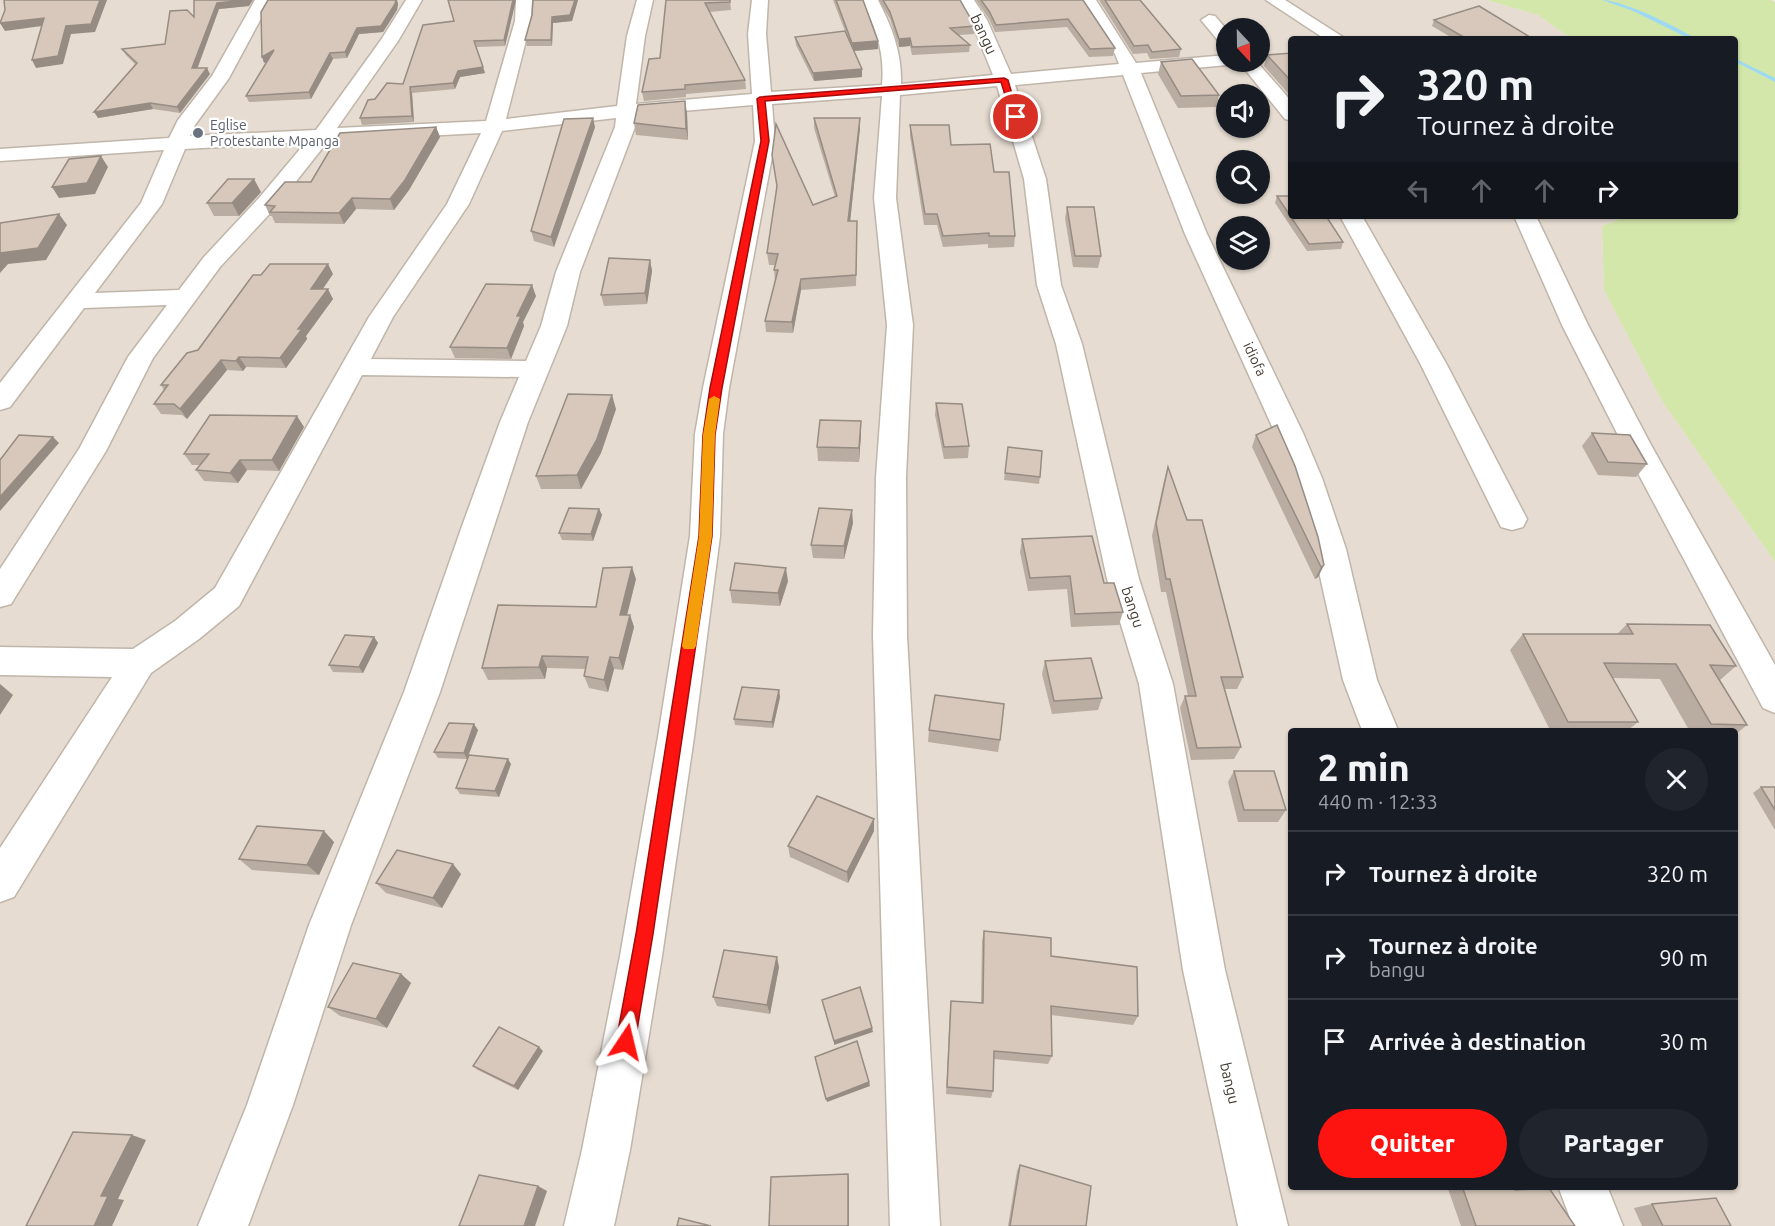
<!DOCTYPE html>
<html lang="fr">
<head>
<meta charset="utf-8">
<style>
	:root { --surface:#171b24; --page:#20242c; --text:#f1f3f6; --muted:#9ea1a6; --line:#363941; --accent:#fd130f }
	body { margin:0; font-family:Ubuntu,sans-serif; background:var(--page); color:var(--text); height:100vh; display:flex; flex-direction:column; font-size:22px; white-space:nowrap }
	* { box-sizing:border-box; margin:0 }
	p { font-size:20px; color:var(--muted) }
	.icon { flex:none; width:33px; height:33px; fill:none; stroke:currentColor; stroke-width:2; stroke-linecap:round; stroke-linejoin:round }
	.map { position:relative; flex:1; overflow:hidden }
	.drawer { position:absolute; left:1288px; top:728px; width:450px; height:462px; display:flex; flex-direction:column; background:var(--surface); border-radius:6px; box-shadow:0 2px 4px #0004 }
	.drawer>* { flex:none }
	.hud { position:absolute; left:1288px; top:36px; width:450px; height:183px; border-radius:6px; box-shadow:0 2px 4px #0004; background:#171b24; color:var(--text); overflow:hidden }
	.needle { width:39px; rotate:158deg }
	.tools { position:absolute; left:1216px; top:18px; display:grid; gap:12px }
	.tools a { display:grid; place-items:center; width:54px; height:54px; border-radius:50%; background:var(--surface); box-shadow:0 2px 4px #0004; font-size:30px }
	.pin { position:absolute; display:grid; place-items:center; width:51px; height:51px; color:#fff; margin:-26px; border:3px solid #fff; border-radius:50%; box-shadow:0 2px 6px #0007 }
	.me { position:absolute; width:66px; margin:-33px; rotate:10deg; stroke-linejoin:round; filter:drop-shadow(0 0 4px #0008) }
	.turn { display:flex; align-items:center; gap:21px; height:126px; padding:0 30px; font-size:27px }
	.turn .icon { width:78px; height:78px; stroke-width:2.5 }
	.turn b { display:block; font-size:42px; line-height:51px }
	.lanes { display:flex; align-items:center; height:57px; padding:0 30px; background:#0003; justify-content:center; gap:30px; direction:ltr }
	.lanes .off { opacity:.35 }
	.round { display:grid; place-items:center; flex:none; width:63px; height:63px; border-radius:32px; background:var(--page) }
	.head { display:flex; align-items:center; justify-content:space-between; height:102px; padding:0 30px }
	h1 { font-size:36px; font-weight:800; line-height:45px }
	.cta { display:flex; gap:12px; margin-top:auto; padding:12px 30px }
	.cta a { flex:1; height:69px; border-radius:36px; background:var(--accent); color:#fff; font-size:24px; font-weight:800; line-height:69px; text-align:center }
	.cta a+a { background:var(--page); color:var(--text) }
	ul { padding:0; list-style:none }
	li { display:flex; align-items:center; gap:18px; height:84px; padding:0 30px; border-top:2px solid var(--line) }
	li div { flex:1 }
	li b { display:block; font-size:22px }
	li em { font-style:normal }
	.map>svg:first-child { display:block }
</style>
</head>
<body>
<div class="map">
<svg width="1775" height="1226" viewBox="0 0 1775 1226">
	<rect width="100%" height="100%" fill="#f2ebe3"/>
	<path fill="#e6dcd1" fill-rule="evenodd" d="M0,0H1487L1538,15L1572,39H1292V216H1628L1602,226L1604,290L1662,401L1775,562V1226H0ZM1227,28H1260V62H1227ZM1227,94H1260V128H1227ZM1227,160H1260V194H1227ZM1227,226H1260V260H1227ZM1292,730H1736V1186H1292Z"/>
	<path fill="#d4e7aa" d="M1487,0H1771L1775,2V562L1662,401L1604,290L1602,226L1628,216H1736V39H1572L1538,15Z"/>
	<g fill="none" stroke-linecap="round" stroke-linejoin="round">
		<g fill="#9ddaf1" fill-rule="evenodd">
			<path d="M1602,0C1623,0 1678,27 1696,39H1690L1633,11Z"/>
			<path d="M1736,59L1775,78V82L1736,62Z"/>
		</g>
		<defs>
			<g id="minor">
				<path d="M255,0H271L229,78L195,125L190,136L316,130L381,40L406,0H422L398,41L337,128L486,121L515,21L516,0H532L531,21L506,119L617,106L627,36L637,0H653L645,36L636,104L752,94L748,34L752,0H768L766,34L771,92L882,85C885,52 876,29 862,0H878C892,27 902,53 901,84L993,75L971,20L958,0H974L987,20L1011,74L1119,64L1115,54L1082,3L1084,0H1096L1136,63L1227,55V62H1235L1227,65L1141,73L1207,234L1303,433L1322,478L1346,549L1377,680L1398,730H1362L1343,680L1314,549L1292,478L1275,433L1185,234L1123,75L1015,85L1046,179L1061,285L1082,344L1139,579L1173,684L1225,970L1288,1226H1238L1183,970L1139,684L1107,579L1056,344L1037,285L1024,179L997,86L900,95L896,198L913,325L906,477L907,636L940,1226H890L873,636L876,477L887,325L874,198L882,96L772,104L775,141L729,388L723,434L720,536L694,737L662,956L630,1150L614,1226H564L582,1150L620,956L658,737L690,536L695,434L703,388L755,141L753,105L635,115V127L580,272L567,326L528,422L440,692L351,925L293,1105L248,1226H198L247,1105L309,925L404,692L461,529L500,422L519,377L362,375L239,606L199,639L151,673L14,897L0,902V848L112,677L0,675V647L133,649L175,621L215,588L369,317L447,204L481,133L328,141L275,208L220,267L153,358L106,451L11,604L0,607V569L79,449L128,357L167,305L84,308L10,407L0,410V383L141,203L164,150L0,161V149L169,138L178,120L212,76ZM616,118L615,127L556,272L541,326L526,361L371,359L393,317L469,204L502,131ZM306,142L259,198L204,257L179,290L95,293L162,204L185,149Z"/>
				<path d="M1266,0H1285L1346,39H1325Z"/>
				<path d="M1209,15L1215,16L1227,30V45L1221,44L1201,20Z"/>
				<path d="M1239,62H1257L1292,102V121L1285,119Z"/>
				<path d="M1340,216H1362L1447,365L1527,519L1523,527L1512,530L1501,527L1421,365Z"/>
				<path d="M1514,216H1536L1588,325L1651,445L1775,665V713L1763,708L1623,445L1562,325Z"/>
				<path d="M1558,1186H1607L1623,1226H1573Z"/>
			</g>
		</defs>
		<use href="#minor" stroke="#c0b5a9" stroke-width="3"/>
		<use href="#minor" fill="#fff" fill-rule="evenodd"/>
	</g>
	<g fill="#b9aca1">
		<path d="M194,0L249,6L219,9L197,68L210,74L180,113L153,109L98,118L135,64L126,55L122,49L165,44L194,17Z"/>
		<path d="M268,0H397L398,4L397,10L383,32L359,34L347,58L333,59L311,99L249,102L246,96L267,62L264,63Z"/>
		<path d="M448,0H516L505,46L476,47L485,73L460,77L455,89L412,93L414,122L362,125L360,118L375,99L403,84L454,21Z"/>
		<path d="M533,0H578L572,21L553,23L552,46H527L525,40L532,15Z"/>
		<path d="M666,0H730L731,10L709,12L745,80L746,89L686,94V97L644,101L642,92L660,58Z"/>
		<path d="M833,0H863L878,49L854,51L862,77L814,81L796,45L795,37L847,36Z"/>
		<path d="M879,0H960L975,26L974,34L959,35L970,45L969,52L912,55L910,46L899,47L890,19Z"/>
		<path d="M976,0H1083L1115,48L1113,56L1089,57L1067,27L995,32L989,19Z"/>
		<path d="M1099,0H1140L1181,49L1179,57L1150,59L1147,53L1133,54Z"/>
		<path d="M1434,20L1533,39H1454L1432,26Z"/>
		<path d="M1292,53V98L1264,66L1267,55Z"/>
		<path d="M1161,62L1219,95L1216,107L1178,108L1158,74Z"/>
		<path d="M687,113L688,140L636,135L634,123Z"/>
		<path d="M814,118H860V128L850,221L857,232L856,286L801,290L793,333L766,332L765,321L775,281L774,270L775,265H769L767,253L777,189L772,155L813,205L835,197L814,128Z"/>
		<path d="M910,125L951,145L994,172L1015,236L1014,247L988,248V244L943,247L937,225H924L910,136Z"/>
		<path d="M436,127L440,137L409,190L394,210L356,209L344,224L275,223L272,216H270L265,205L311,182Z"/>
		<path d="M595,127L554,247L534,241L531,231Z"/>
		<path d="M261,192L239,216H214L207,203Z"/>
		<path d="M1277,196L1343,242L1341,249L1307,251L1275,203Z"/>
		<path d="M1067,207L1101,256L1098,268L1073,267L1065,218Z"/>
		<path d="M650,260L652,271L647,304L604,306L601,295Z"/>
		<path d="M333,274L322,289L333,299L306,336L307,339L286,368L246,367L243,371L227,370L187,419L182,415L161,414L154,404L164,390L161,385L198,350Z"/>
		<path d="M536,296L523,322L524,326L511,359L455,358L450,347Z"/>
		<path d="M936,403L969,446L968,458L944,459L935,415Z"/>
		<path d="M616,409L601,453L581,489H541L536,476Z"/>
		<path d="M304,427L279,471L247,470L238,483L204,481L196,470L200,465H192L184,454Z"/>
		<path d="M1592,433L1647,464L1636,477L1598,475L1582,446Z"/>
		<path d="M861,434L859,462L818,461L817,447Z"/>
		<path d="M1256,435L1324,565L1318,577L1315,579L1252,447Z"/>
		<path d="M1008,447L1040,477L1039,484L1004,480Z"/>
		<path d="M1168,467L1243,677L1237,689H1224L1241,747L1234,759L1191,760L1180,708L1185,696H1188L1166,592H1161L1152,536L1164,481Z"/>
		<path d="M599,509L602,515L593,541L562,540L559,533Z"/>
		<path d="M853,523L844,559L813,558L811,545Z"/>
		<path d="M1022,539L1104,583L1123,612L1119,625L1071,627L1067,589L1028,591L1020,552Z"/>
		<path d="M636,579L627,615H630L634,627L623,670L614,669L608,692L589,688L584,676L586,669L547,668L545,679L488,680L482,668L596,607Z"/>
		<path d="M788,581L780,606L732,603L730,590Z"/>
		<path d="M1627,624L1736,666L1720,680L1747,725L1736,734V730H1689L1660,679L1613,678L1638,722L1628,730H1550L1510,650L1523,634H1617Z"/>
		<path d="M374,637L378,643L363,673L333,672L329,665Z"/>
		<path d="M1045,661L1102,698L1098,710L1052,714L1042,674Z"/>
		<path d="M779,690L780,697L773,728L735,725L734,719Z"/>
		<path d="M478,730L467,759L438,758L434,752Z"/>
		<path d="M929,730L1000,740L998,752L928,742Z"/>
		<path d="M511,764L499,797L460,794L456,788Z"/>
		<path d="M1234,771L1286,810L1278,822H1238L1228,782Z"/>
		<path d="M1761,787H1775V830L1753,793Z"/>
		<path d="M874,831L848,883L790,857L788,846Z"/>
		<path d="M334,842L319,875L252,870L239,859Z"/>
		<path d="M461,874L442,908L386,893L376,883Z"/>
		<path d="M984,931L1051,956L1138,1016L1133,1025L1051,1015L1052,1056L1048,1064L994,1059L993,1091L991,1098L946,1094L950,1009L951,1001L981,1003L982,941Z"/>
		<path d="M779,967L770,1014L717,1006L713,997Z"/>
		<path d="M401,974L411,983L387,1028L340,1016L328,1007Z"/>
		<path d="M543,1051L518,1090L478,1070L473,1066Z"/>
		<path d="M1020,1165L1086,1226H1008L1017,1171Z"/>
		<path d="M1447,1186H1513L1515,1190L1575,1226H1461Z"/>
		<path d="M1652,1204L1731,1226H1642L1634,1208Z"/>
	</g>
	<g fill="#968c83">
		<path d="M100,0H107L95,32L71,34L63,64L36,68L32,60L66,26Z"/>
		<path d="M246,0H253L249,6L219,9L195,75L192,68L217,3Z"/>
		<path d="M396,0H397L398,4L397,10L383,32L359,34L347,58L345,52L357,28Z"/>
		<path d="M513,0H516L505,46L504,40Z"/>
		<path d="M575,0H578L572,21L553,23L552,46L551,40L552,17Z"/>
		<path d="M44,18L49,25L5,31L0,23Z"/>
		<path d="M910,38V46L899,47V39Z"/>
		<path d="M878,41V49L853,51L852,43Z"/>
		<path d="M274,50L277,56L264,63L262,57Z"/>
		<path d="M330,53L333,59L311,99L309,92Z"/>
		<path d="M483,67L485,73L460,77L455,89L453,83L458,71Z"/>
		<path d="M207,68L210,74L180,113L177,107Z"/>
		<path d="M862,69V77L814,81L813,73Z"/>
		<path d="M410,87L412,93L414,122L412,116Z"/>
		<path d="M685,101L687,113L688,140L686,129Z"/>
		<path d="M150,103L153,109L98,118L94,112Z"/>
		<path d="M593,118L595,127L554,247L551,237Z"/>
		<path d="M860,118V128L849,232L848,221Z"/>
		<path d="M436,127L440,137L409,190L394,210L390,199Z"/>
		<path d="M101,156L108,167L95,194L59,198L52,187Z"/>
		<path d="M254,179L261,192L239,216L232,203Z"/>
		<path d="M352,198L356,209L344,224L339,213Z"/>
		<path d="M59,214L67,225L46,260L8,264L0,273V253Z"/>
		<path d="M650,260L652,271L647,304L645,293Z"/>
		<path d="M328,264L333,274L316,299L311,289Z"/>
		<path d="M801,279V290L793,333L792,322Z"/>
		<path d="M532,285L536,296L523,322L524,326L511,359L507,348L517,316Z"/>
		<path d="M328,289L333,299L306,336L307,339L286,368L280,358L298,329Z"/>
		<path d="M239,357L246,367L243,371L236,361Z"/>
		<path d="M221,360L227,370L187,419L180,409Z"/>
		<path d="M612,395L616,409L601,453L581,489L577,475Z"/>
		<path d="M297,416L304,427L279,471L272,460Z"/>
		<path d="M861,421V434L859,462V448Z"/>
		<path d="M53,437L59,443L0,511V497Z"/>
		<path d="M240,460L247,470L238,483L230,473Z"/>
		<path d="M599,509L602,515L593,541L591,534Z"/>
		<path d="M852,510L853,523L844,559V546Z"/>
		<path d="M1324,565L1318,577L1315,579L1321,567Z"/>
		<path d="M632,567L636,579L624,627L620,615Z"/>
		<path d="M786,568L788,581L780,606L778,593Z"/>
		<path d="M630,615L634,627L623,670L619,658Z"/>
		<path d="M374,637L378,643L363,673L359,667Z"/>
		<path d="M542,656L547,668L545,679L539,667Z"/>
		<path d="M610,657L614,669L608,692L604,680Z"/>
		<path d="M0,684L13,695L0,715Z"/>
		<path d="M779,690L780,697L773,728L772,722Z"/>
		<path d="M474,724L478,730L467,759L464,753Z"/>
		<path d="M508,759L511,764L499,797L495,791Z"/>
		<path d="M874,819V831L848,883L847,872Z"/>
		<path d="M324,831L334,842L319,875L307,865Z"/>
		<path d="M453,864L461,874L442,908L433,898Z"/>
		<path d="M777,957L779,967L770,1014L767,1005Z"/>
		<path d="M401,974L411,983L387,1028L376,1019Z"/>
		<path d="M872,1028L873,1032L834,1045V1041Z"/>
		<path d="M539,1047L543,1051L518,1090L514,1086Z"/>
		<path d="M869,1082L870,1086L827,1102L826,1099Z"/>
		<path d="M132,1135L146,1140L118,1199L124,1200L112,1226H94L101,1196Z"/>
		<path d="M848,1174L849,1179V1226H848Z"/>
		<path d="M538,1186L547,1191L535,1226H524Z"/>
	</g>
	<g fill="#d7c8bb" stroke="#968c83" stroke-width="1.5">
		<path d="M4,0H100L91,24L66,26L58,56L32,60L44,18L0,23L5,10Z"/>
		<path d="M194,0H246L217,3L192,68H207L177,107L150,103L94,112L137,63L122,49L165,44L170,11L187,10L194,17Z"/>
		<path d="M268,0H396L395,4L381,26L357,28L345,52L330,53L309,92L246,96L274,50L262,57L261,12Z"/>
		<path d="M448,0H513L504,40L474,41L483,67L458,71L453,83L410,87L412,116L360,118L368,100L375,99L387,83L403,84L423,25L454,21Z"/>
		<path d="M533,0H575L570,15L552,17L551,40H525L532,15Z"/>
		<path d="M666,0H730V2L705,3L745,80L685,85V89L642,92L649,59L660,58Z"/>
		<path d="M836,0H863L878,41L852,43Z"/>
		<path d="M883,0H960L975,26L950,28L970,45L912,47L910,38L899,39L890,12Z"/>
		<path d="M981,0H1083L1115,48L1090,49L1068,19L996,25L989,11Z"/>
		<path d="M1105,0H1140L1181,49L1152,52L1148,45L1134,46Z"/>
		<path d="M1479,6L1533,39H1467L1434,20Z"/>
		<path d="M845,31L862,69L813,73L795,37Z"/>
		<path d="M1292,53V82L1267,55Z"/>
		<path d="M1192,59L1219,95L1181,96L1161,62Z"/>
		<path d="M685,101L686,129L634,123L638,105Z"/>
		<path d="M593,118L551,237L531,231L564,119Z"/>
		<path d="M814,118H860L848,221H857L856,275L801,279L792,322L765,321L778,270H774L778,254L767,253L777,186L772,155L776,124L813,205L837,196Z"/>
		<path d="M910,125H949L951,145L990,144L994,172H1009L1015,236H989V233L943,236L937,214H925Z"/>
		<path d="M436,127L405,180L390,199L352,198L339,213L270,212L275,206L265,205L285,182H311L340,133Z"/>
		<path d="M101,156L87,183L52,187L69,159Z"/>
		<path d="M228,179H254L232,203H207Z"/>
		<path d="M1277,196H1292V216H1326L1343,242L1309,244Z"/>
		<path d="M1067,207H1094L1101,256H1075Z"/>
		<path d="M59,214L38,248L0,253V223Z"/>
		<path d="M609,258L650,260L645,293L601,295Z"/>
		<path d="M270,264H328L311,289H328L298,329H302L280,358L239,357L236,361L221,360L180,409L174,404H154L168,385H161L187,353L198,350L253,275H261Z"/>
		<path d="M486,284L532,285L517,316H521L507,348L450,347Z"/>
		<path d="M568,394L612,395L597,439L577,475L536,476Z"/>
		<path d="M936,403L962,404L969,446L944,447Z"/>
		<path d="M210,415L297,416L272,460H240L230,473L196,470L209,454H184Z"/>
		<path d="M820,420L861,421L859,448L817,447Z"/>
		<path d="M1277,425L1295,466L1318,537L1324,565L1321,567L1256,435Z"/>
		<path d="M1592,433L1630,435L1647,464L1608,462Z"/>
		<path d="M19,435L53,437L0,497V460Z"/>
		<path d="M1008,447L1042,451L1040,477L1005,473Z"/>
		<path d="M1168,467L1187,520H1202L1243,677H1221L1241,747L1197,748L1185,696H1196L1170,579H1166L1156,523Z"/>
		<path d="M569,508L599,509L591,534L559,533Z"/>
		<path d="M819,508L852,510L844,546L811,545Z"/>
		<path d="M1092,536L1104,583H1114L1123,612L1075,614L1070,576L1030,578L1022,539Z"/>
		<path d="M735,563L786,568L778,593L730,590Z"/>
		<path d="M632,567L620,615H630L619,658L610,657L604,680L584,676L588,657L542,656L539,667L482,668L498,605L596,607L603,568Z"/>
		<path d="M1627,624L1710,625L1736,666L1710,665L1747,725L1711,724L1676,664L1604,663L1638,722H1568L1523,634H1633Z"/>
		<path d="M345,635L374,637L359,667L329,665Z"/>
		<path d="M1091,658L1102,698L1054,701L1045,661Z"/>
		<path d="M742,687L779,690L772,722L734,719Z"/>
		<path d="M935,695L1004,704L1000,740L929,730Z"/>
		<path d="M449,723L474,724L464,753L434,752Z"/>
		<path d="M469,755L508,759L495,791L456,788Z"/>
		<path d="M1234,771H1274L1286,810H1244Z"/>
		<path d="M1761,787H1775V810Z"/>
		<path d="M817,796L874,819L847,872L788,846Z"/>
		<path d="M257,826L324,831L307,865L239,859Z"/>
		<path d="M397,850L453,864L433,898L376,883Z"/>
		<path d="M984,931L1051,938V956L1137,967L1138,1016L1051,1006L1052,1056L994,1051L993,1091L947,1087L951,1001L983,1003Z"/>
		<path d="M724,950L777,957L767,1005L713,997Z"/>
		<path d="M353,963L401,974L376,1019L328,1007Z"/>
		<path d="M860,987L872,1028L834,1041L822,1000Z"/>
		<path d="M499,1027L539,1047L514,1086L473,1066Z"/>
		<path d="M857,1041L869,1082L826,1099L815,1057Z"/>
		<path d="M73,1132L132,1135L101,1196H108L94,1226H26Z"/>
		<path d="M1020,1165L1091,1186L1086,1226H1010Z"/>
		<path d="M848,1174V1226H769L771,1177Z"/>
		<path d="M479,1175L538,1186L524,1226H459Z"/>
		<path d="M1462,1186H1513L1515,1190L1549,1188L1575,1226H1476Z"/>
		<path d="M1716,1198L1731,1226H1663L1652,1204Z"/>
		<path d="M679,1218L711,1226H677Z"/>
	</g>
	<path fill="#fd130f" stroke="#a40c0a" stroke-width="1.5" d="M1004,78L1008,80L1019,119L1012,117L1001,82L765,101L769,141L722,388L715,435L712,536L653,934L635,1042L632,1049L626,1051L619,1049L616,1042L636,934L699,536L703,435L710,388L761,141L757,99L760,97Z"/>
	<path fill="#f59e0b" d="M714,396L720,399L715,435L712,536L696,646L694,649H684L682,646L699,536L703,435L709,399Z"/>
	<circle fill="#6b7280" stroke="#fff" stroke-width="2" cx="198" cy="133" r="6"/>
	<g text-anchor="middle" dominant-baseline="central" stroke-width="4.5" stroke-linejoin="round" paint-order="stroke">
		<g font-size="14" fill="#5b616d" stroke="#fff" text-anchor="start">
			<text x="210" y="125">Eglise<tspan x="210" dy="16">Protestante Mpanga</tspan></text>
		</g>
		<g font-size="14" fill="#443b33" stroke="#fff">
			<text transform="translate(1255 359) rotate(65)">idiofa</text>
		</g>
		<g font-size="15" fill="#443b33" stroke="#fff">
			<text transform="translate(984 34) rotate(65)">bangu</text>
			<text transform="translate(1133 607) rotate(72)">bangu</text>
			<text transform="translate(1230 1083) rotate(77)">bangu</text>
		</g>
	</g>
</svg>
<div class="tools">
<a><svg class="needle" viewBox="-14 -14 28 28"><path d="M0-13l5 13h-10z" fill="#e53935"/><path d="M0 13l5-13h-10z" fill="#9ea1a6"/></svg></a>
<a><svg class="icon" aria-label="sound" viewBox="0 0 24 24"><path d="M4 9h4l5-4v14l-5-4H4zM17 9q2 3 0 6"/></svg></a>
<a><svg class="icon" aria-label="search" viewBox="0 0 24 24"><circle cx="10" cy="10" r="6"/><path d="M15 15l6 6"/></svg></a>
<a><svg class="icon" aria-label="layers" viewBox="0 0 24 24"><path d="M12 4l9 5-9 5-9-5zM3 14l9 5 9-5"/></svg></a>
</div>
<div class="pin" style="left:1016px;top:117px;background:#d93025"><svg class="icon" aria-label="arrive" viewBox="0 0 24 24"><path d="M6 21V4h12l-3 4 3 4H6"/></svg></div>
<svg class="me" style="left:626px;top:1042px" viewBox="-20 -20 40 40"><path d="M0-17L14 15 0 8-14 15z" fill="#fd130f" stroke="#fff" stroke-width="4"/></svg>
<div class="hud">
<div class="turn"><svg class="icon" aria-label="right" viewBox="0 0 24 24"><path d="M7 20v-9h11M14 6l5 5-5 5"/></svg><div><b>320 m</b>Tournez à droite</div></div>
<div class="lanes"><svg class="icon off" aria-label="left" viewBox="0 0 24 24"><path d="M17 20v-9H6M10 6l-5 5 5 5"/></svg><svg class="icon off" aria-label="ahead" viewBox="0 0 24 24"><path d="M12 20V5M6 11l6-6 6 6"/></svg><svg class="icon off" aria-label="ahead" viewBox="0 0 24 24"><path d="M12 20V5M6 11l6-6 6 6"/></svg><svg class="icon" aria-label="right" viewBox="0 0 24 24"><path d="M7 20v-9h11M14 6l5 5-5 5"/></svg></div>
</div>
<section class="drawer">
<div class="head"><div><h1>2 min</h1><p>440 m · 12:33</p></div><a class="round"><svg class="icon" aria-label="close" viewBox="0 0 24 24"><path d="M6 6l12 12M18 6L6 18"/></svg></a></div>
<ul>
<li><svg class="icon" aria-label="right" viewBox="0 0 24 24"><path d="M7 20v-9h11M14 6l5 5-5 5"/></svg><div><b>Tournez à droite</b></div><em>320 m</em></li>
<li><svg class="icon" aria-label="right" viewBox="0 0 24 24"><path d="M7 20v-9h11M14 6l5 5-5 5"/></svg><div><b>Tournez à droite</b><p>bangu</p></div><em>90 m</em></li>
<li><svg class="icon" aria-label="arrive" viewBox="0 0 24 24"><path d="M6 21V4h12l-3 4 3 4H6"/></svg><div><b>Arrivée à destination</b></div><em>30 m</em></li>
</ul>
<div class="cta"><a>Quitter</a><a>Partager</a></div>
</section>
</div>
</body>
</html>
